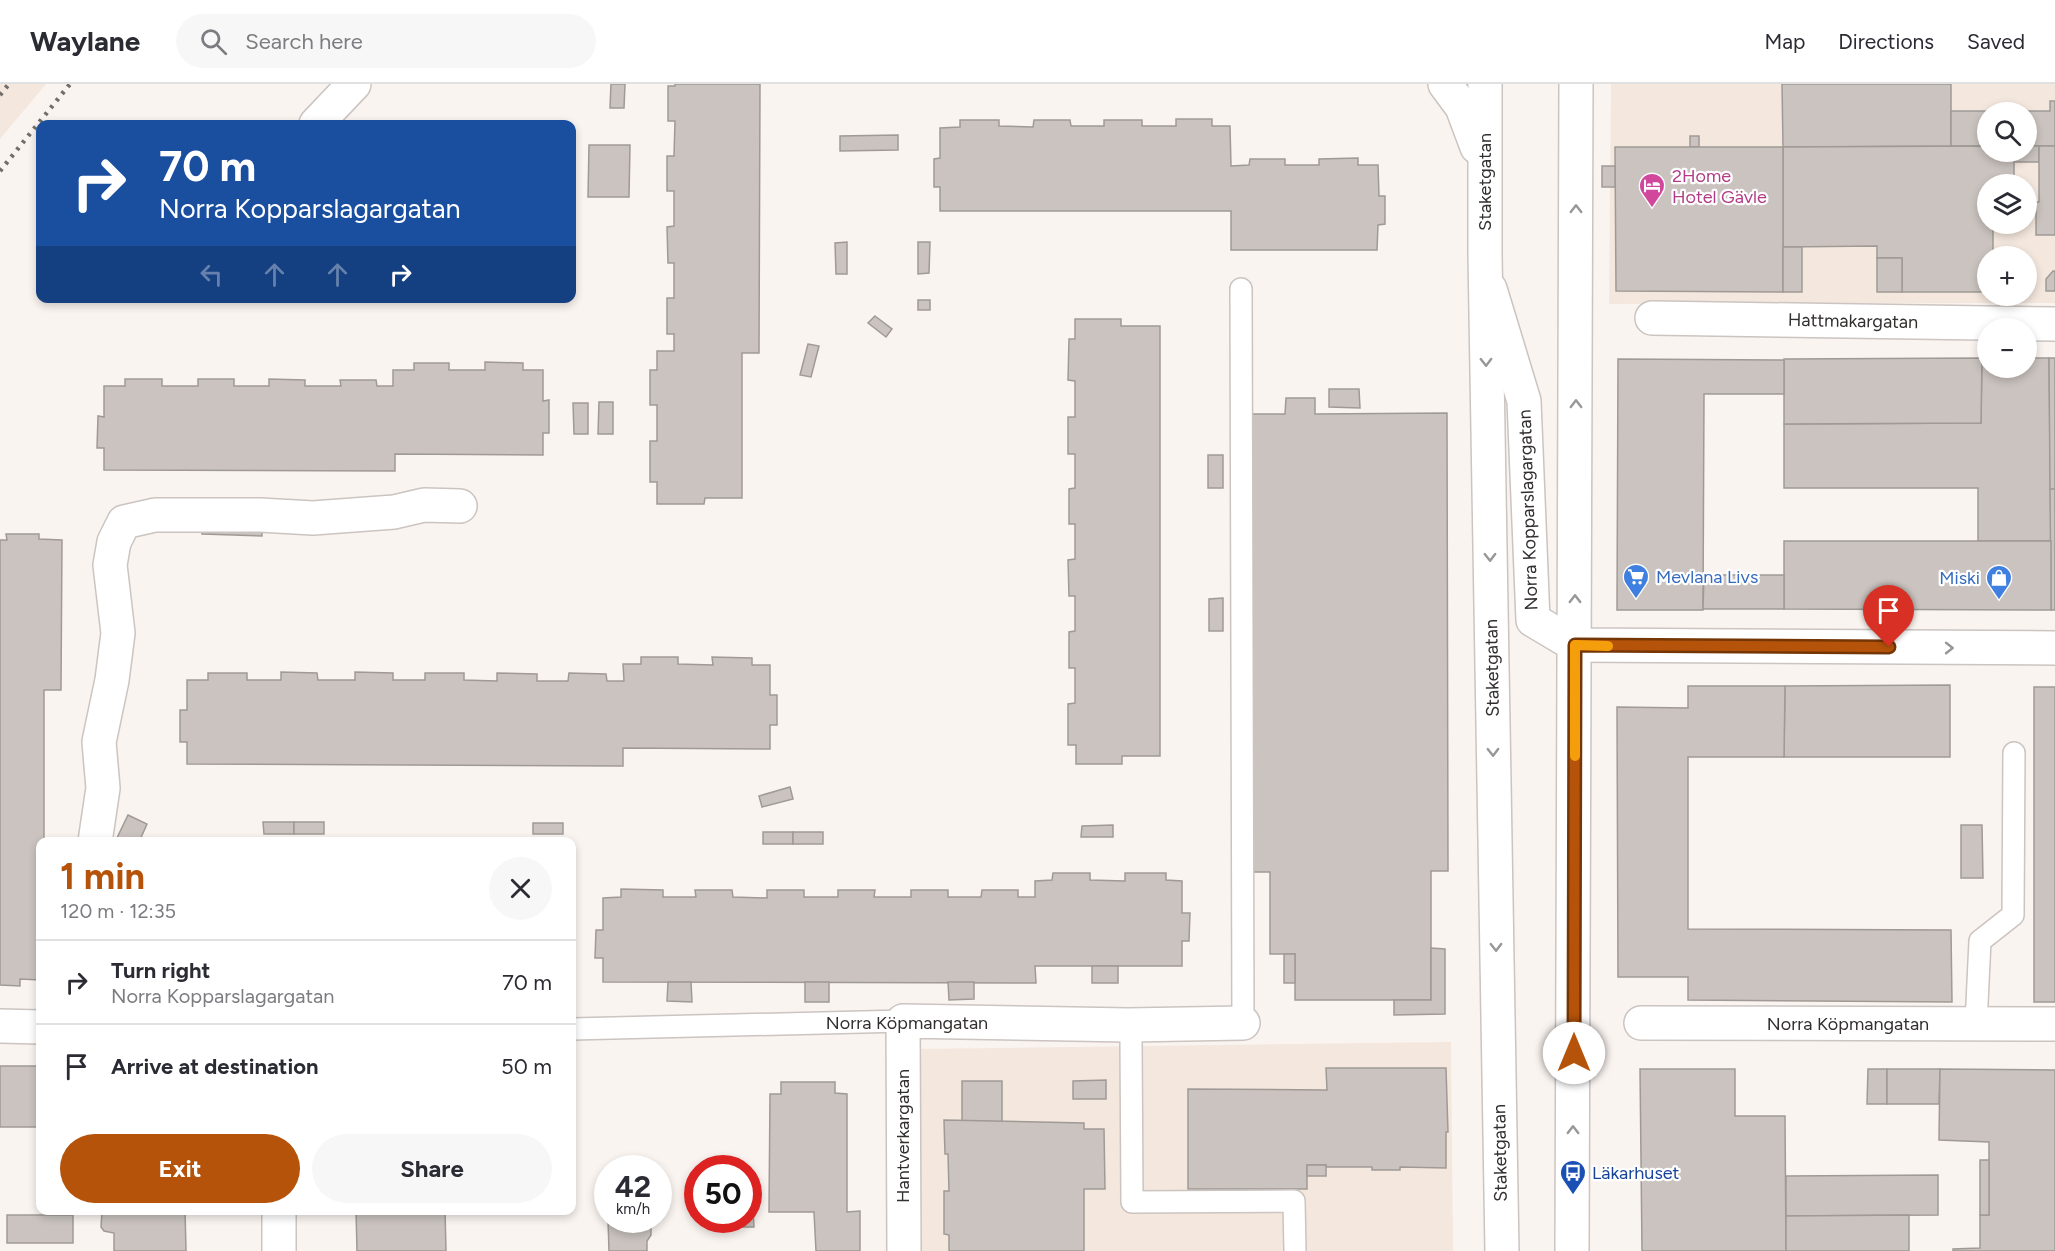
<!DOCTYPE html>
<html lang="en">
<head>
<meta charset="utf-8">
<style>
	:root { --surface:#fff; --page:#f7f7f7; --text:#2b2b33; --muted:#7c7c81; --line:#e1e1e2; --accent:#b45309 }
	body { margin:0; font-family:Figtree,sans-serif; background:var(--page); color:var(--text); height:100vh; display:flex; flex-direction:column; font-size:22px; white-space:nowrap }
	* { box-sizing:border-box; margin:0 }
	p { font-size:20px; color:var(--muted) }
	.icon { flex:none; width:33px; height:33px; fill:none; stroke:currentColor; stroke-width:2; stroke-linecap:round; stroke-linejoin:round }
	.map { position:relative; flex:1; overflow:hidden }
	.sheet { position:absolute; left:36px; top:753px; width:540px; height:378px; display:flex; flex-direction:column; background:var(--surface); border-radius:12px; box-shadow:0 3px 9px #0003 }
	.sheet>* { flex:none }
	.guide { position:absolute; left:36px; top:36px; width:540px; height:183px; border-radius:12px; box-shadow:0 3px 9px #0003; background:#1a4fa0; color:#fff; overflow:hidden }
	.tools { position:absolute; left:1977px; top:18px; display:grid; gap:12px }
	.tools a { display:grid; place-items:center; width:60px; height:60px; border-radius:50%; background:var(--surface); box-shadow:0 3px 9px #0003; font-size:30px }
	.speed { position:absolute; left:594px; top:1071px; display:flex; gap:12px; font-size:30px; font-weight:700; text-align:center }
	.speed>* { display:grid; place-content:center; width:78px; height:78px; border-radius:50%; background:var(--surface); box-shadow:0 3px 9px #0003; line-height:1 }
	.speed small { font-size:15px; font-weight:400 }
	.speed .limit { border:9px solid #d22; background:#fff; color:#111 }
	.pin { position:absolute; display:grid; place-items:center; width:51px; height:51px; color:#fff; margin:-62px -26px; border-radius:50% 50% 50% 0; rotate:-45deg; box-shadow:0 0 6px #0007 }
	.pin .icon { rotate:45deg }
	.me { position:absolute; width:66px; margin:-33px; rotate:0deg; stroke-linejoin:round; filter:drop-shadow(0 0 4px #0008) }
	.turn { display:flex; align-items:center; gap:21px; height:126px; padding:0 24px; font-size:27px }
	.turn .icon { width:78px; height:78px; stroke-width:2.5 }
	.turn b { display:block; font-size:42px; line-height:51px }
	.lanes { display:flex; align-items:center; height:57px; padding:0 24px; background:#0003; justify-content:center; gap:30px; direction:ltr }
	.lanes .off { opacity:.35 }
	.round { display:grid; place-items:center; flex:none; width:63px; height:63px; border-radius:32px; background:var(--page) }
	.overview { display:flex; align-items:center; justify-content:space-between; height:102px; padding:0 24px }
	h1 { font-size:36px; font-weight:700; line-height:45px; color:var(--accent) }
	.primary-button { display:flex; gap:12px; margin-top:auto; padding:12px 24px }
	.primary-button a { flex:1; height:69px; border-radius:36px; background:var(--accent); color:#fff; font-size:24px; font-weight:700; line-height:69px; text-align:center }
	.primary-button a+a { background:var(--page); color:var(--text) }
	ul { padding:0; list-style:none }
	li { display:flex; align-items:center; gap:18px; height:84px; padding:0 24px; border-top:2px solid var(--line) }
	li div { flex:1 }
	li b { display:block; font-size:22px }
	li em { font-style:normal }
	header { display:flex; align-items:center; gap:36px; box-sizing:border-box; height:84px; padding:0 30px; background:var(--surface); border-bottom:2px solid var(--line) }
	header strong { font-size:28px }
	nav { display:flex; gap:33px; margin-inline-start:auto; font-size:21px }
	.search { width:420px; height:54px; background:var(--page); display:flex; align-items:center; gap:15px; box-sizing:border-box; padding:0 21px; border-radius:33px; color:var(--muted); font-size:22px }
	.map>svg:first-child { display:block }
</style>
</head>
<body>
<header>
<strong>Waylane</strong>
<div class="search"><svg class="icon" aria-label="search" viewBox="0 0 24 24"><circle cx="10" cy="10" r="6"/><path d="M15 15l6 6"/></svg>Search here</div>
<nav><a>Map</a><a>Directions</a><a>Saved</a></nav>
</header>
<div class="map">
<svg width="2055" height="1167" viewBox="0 0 2055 1167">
	<rect width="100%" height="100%" fill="#faf4f0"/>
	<g fill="#f4e7de" fill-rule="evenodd">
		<path d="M0,0H46L0,55Z"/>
		<path d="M1611,0H2055V219L1609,220ZM1988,28H2026V68H1988ZM1988,100H2026V140H1988ZM1988,172H2026V212H1988Z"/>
		<path d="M1451,958L1453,1167H914L913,965Z"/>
	</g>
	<g fill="#cac3bf" stroke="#a09a96" stroke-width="1.5">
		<path d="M611,0H625L624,24H610Z"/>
		<path d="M675,0H760L759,269H742V414H705L704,420H657V398H650V357H657V321H650V286H657V267H674V250H667V214H674V179H668L667,143L674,142V107H667V72H674L675,37H668V2H675Z"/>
		<path d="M1782,0H1951V62L1783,63Z"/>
		<path d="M2050,17H2055V62H2026V28H1988V62H1951V27H2050Z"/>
		<path d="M1176,35H1212V42H1230L1231,82L1249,81L1250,75H1285V81H1319V75L1358,74V81H1378L1379,112H1385V140L1378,141L1377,166H1231V127H940V103H934V75L940,74V44L960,43V36H999V42L1033,43L1034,36H1070L1071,42H1104V36H1142V42H1176Z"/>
		<path d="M898,51V66L840,67V52Z"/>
		<rect x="1690" y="52" width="9" height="11"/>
		<path d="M589,61H630L629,113H588Z"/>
		<path d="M1988,62V68H2014V100H1988V140H1993V172H1988V208H1902V174H1877V162L1783,163V63Z"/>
		<path d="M2026,62H2039V78H2014V68H2026Z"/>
		<path d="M2039,62H2055V151H2036V118H2039Z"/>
		<path d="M1615,63H1783V208L1616,207Z"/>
		<rect x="1602" y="82" width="13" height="21"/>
		<path d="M847,158V190H836L835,159Z"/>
		<path d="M918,158H930L929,189L918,190Z"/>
		<rect x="1783" y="163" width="19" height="45"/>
		<rect x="1877" y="174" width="25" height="34"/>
		<path d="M2053,187H2055V207H2046V195Z"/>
		<rect x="918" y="216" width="12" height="10"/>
		<path d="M875,232L892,245L886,253L868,239Z"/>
		<path d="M1075,235H1121V242H1160V672H1122V680H1076V661H1068V620L1075,619V584H1069V548L1075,547V512H1069L1068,476L1075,475V440H1069V405L1075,404V370H1068V333H1075V297L1068,296L1069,255H1075Z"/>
		<path d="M808,260L819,262L811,293L800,291Z"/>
		<path d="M1982,274H1988V284H2026V274H2049L2051,457H1978V404H1784V340L1981,339Z"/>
		<path d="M1982,274L1981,339L1784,340V275Z"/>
		<path d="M2049,274H2055V405H2050Z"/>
		<path d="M1618,275L1784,276V310H1704L1703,526H1617Z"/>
		<path d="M485,278L523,279V286H543V317L549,316V349H543V371L395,370V387L104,386V364H97L98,332L104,333V302H125V295H162V302H198V295H234V302H269V295L305,296V302H341L340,296H376L377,302H393V286H414V279H449V286H485Z"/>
		<path d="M1329,305H1359L1360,324L1329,323Z"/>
		<path d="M1286,314H1315V330L1447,329L1448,787H1431V916H1295V870H1270V788H1253L1252,330H1285Z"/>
		<path d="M599,318H613V350H598Z"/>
		<path d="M573,319H588V350H574Z"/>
		<rect x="1208" y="371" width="15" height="33"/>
		<path d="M2050,405H2055V526H2051Z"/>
		<path d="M202,439L262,440V452L202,450Z"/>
		<path d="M6,450H39V455L62,456L61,606H44V758H40V896L20,895V902L0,901V456H7Z"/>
		<path d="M1784,457H2051V526L1784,525Z"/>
		<path d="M1704,491H1784V525H1703Z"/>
		<path d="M1223,514V547H1209V515Z"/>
		<path d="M641,573H678V580L713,581L712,573L752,574V581H770V611H777V641H770V665L623,664V682L187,680V658H180V626H187V596H208V589H247V596H281V588L317,589L318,596H355V588L393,589V596H425V589H464V596L497,597V589L537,590V597H568L569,589L606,590L607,597H624L623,580H641Z"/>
		<path d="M1950,601V673H1784L1785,602Z"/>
		<path d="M1688,602H1785L1784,673H1688V845L1951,846L1952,918L1688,916V893H1618L1617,623L1688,624Z"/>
		<rect x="2034" y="603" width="21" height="315"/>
		<path d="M790,703L793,715L762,723L759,712Z"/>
		<path d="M128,731L147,740L139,758H115Z"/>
		<path d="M263,738H294V750H264Z"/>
		<rect x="294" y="738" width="30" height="12"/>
		<rect x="533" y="739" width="30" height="11"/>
		<path d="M1113,741V753H1081L1082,742Z"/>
		<path d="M1961,741H1982L1983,794H1961Z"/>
		<rect x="763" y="748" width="30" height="12"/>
		<rect x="793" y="748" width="30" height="12"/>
		<path d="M1053,789H1090V796L1125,797V789H1166V796L1182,797V829H1190L1189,857H1182V882H1035L1036,899L603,898V874H595L596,846H603V814L621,813V805L663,806V813H696L695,806H732L733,813L767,814V806H804V813H838V806H875L874,813H911V806H948V813H981L982,806H1018V813H1035V797L1052,796Z"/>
		<path d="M1431,864L1445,865V930L1394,931V916H1431Z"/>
		<rect x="1284" y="870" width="11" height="29"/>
		<rect x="1092" y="882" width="26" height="17"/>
		<path d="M668,898H691L692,918L667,917Z"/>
		<rect x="805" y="898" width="24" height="20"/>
		<path d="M948,898H974V915L949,916Z"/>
		<rect x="0" y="982" width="40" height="61"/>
		<path d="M1326,984H1446L1448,1048H1446V1084L1400,1083V1086H1372V1083H1326V1081H1307V1105H1188V1005L1327,1006Z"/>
		<path d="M1640,985H1735V1032H1785L1786,1167H1642Z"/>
		<path d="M1868,985H1887V1020H1867Z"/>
		<path d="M1887,985H1940L1939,1020H1887Z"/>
		<path d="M1940,985L2055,986V1167H1953V1165L1980,1164V1131H1989V1058L1939,1056Z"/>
		<path d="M1106,996V1015H1073V997Z"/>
		<path d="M962,997H1002V1038L962,1037Z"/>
		<path d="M781,998H835V1009L847,1010V1128L860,1127V1167H816L814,1128H769L770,1010H781Z"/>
		<path d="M944,1036L1084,1039V1045H1104L1105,1105H1084V1167H949V1151L944,1150V1107H949L948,1070H945Z"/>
		<rect x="1980" y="1076" width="9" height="55"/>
		<rect x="1307" y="1081" width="19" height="11"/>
		<path d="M1938,1091V1131L1786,1132V1092Z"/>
		<path d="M185,1126L186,1167H114V1149L104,1147L101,1143L102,1127Z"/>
		<path d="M356,1126H445L446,1167H357Z"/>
		<path d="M748,1126H753L754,1143H719V1136H748Z"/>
		<rect x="7" y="1131" width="66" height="28"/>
		<path d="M1909,1131V1167H1786V1132Z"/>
		<path d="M608,1136H642L647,1138L651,1144V1151L647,1157V1167H609Z"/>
	</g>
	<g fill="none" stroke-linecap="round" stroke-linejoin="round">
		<defs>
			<g id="lane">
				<path d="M1241,205L1243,939"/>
				<path d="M1976,940L1980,857L2013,831L2014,669"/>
				<path d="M1128,941L1131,955L1132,1118L1294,1117L1295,1167"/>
				<path d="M572,945L903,937"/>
			</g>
			<g id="street">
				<path d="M316,40L354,0"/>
				<path d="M1490,205L1524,317L1533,536L1575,561L2055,564"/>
				<path d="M1652,234L2055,240"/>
				<path d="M95,758L103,704L99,658L112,596L118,549L110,481L114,458L124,438L155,431H260L313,434L394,428L424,421L460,422"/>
				<path d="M1641,939L2055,940"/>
				<path d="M0,942L40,943"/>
				<path d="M279,1126V1167"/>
				<path d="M904,1167L903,937L1128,941L1243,939"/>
			</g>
			<g id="secondary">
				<path d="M1445,0L1462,23L1477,63"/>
				<path d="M1485,0V171L1502,1167"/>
				<path d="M1572,1167L1576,0"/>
			</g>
		</defs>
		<use href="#lane" stroke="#cbc4c0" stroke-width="24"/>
		<use href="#street" stroke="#cbc4c0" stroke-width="36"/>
		<use href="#secondary" stroke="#cbc4c0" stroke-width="36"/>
		<use href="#lane" stroke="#fff" stroke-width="21"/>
		<use href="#street" stroke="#fff" stroke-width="33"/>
		<use href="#secondary" stroke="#fff" stroke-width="33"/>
		<g stroke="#726e6c" stroke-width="4.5" stroke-dasharray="3 6" stroke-linecap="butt">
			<path d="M0,11L9,0"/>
			<path d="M0,87L70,0"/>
		</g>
	</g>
	<defs><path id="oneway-chevron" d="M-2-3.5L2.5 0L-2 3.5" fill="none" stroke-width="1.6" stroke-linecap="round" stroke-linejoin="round" transform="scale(1.5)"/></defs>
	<g stroke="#989796">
		<use href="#oneway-chevron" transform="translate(1576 125) rotate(-90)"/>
		<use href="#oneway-chevron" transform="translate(1486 278) rotate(89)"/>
		<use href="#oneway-chevron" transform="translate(1576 320) rotate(-90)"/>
		<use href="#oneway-chevron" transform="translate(1490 473) rotate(89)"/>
		<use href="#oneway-chevron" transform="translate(1575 515) rotate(-90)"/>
		<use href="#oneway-chevron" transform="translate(1949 564)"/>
		<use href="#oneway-chevron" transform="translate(1493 668) rotate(89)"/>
		<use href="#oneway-chevron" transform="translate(1496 863) rotate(89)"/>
		<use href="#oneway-chevron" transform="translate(1573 1046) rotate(-90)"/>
	</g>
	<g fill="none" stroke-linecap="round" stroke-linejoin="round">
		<defs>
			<path id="route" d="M1574,969L1575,561L1889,563"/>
		</defs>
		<use href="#route" stroke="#753606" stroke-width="15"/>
		<use href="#route" stroke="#b45309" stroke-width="10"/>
		<path stroke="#f59e0b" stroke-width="10" d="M1575,672V561L1608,562"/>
	</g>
	<defs>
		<symbol id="hotel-pin" viewBox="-11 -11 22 30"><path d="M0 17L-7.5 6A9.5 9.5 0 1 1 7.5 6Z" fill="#d1479c" stroke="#fff"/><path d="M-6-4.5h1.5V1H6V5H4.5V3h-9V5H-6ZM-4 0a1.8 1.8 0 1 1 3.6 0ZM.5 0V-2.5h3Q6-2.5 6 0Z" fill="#fff"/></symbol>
		<symbol id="supermarket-pin" viewBox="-11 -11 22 30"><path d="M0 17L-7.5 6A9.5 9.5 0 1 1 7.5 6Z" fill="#3f7fe0" stroke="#fff"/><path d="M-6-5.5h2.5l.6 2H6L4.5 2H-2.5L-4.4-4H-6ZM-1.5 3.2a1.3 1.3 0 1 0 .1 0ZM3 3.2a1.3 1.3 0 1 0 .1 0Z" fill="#fff"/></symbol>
		<symbol id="shop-pin" viewBox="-11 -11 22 30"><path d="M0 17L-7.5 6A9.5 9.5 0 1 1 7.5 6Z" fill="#3f7fe0" stroke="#fff"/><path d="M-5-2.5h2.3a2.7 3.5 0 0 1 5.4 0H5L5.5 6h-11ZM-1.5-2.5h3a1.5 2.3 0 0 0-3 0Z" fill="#fff"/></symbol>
		<symbol id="bus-pin" viewBox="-11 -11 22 30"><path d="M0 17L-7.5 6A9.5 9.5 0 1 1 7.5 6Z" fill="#1a4fb4" stroke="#fff"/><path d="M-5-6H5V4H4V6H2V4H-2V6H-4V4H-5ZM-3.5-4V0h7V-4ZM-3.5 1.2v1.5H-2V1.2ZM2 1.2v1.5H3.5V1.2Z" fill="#fff"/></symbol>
	</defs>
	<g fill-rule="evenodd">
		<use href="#hotel-pin" x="1637" y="87" width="30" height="40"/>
		<use href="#supermarket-pin" x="1621" y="478" width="30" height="40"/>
		<use href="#shop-pin" x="1984" y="479" width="30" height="40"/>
		<use href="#bus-pin" x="1558" y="1074" width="30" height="40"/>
	</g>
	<g text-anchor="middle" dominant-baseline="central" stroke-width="4.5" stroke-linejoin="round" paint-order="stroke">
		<g font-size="18" fill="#b23c85" stroke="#fff" text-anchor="start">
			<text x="1672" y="92">2Home<tspan x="1672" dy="21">Hotel Gävle</tspan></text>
		</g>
		<g font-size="18" fill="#322f2e" stroke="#fff">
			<text transform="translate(1485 98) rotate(-90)">Staketgatan</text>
			<text transform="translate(1853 237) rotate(1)">Hattmakargatan</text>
			<text transform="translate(1528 426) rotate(-92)">Norra Kopparslagargatan</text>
			<text transform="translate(1492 584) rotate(-91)">Staketgatan</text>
			<text x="907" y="939">Norra Köpmangatan</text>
			<text x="1848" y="940">Norra Köpmangatan</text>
			<text transform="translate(903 1052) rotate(-90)">Hantverkargatan</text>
			<text transform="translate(1500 1069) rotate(-91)">Staketgatan</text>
		</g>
		<g font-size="18" fill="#366cbe" stroke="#fff" text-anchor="start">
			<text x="1656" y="493">Mevlana Livs</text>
			<text x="1980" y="494" text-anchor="end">Miski</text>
		</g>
		<g font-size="18" fill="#164399" stroke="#fff" text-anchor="start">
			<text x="1592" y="1089">Läkarhuset</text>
		</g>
	</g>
</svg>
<div class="tools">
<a><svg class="icon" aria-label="search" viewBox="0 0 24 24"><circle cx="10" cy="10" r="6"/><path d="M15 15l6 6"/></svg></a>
<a><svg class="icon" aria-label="layers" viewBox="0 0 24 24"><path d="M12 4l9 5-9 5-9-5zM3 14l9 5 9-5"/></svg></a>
<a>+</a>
<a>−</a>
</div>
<div class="speed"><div>42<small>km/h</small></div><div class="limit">50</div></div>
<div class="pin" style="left:1889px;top:563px;background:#d93025"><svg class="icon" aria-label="arrive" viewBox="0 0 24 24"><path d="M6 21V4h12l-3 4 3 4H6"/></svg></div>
<svg class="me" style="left:1574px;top:969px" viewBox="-20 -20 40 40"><circle r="19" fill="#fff"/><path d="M0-13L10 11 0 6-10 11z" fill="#b45309"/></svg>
<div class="guide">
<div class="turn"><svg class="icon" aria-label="right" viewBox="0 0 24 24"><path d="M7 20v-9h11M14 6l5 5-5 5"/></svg><div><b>70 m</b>Norra Kopparslagargatan</div></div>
<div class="lanes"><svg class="icon off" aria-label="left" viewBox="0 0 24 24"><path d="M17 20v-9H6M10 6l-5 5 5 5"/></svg><svg class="icon off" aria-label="ahead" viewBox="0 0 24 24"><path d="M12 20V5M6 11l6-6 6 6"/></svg><svg class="icon off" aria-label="ahead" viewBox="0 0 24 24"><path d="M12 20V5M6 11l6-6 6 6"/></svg><svg class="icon" aria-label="right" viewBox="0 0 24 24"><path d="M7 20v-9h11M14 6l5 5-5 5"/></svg></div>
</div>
<section class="sheet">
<div class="overview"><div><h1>1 min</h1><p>120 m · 12:35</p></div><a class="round"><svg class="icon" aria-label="close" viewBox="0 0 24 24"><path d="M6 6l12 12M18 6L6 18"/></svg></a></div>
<ul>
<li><svg class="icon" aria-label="right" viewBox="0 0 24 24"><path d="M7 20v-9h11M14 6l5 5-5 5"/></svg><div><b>Turn right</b><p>Norra Kopparslagargatan</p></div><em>70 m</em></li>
<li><svg class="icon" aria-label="arrive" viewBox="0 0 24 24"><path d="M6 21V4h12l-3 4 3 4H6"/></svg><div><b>Arrive at destination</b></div><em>50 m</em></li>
</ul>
<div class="primary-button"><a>Exit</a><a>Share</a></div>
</section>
</div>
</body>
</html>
